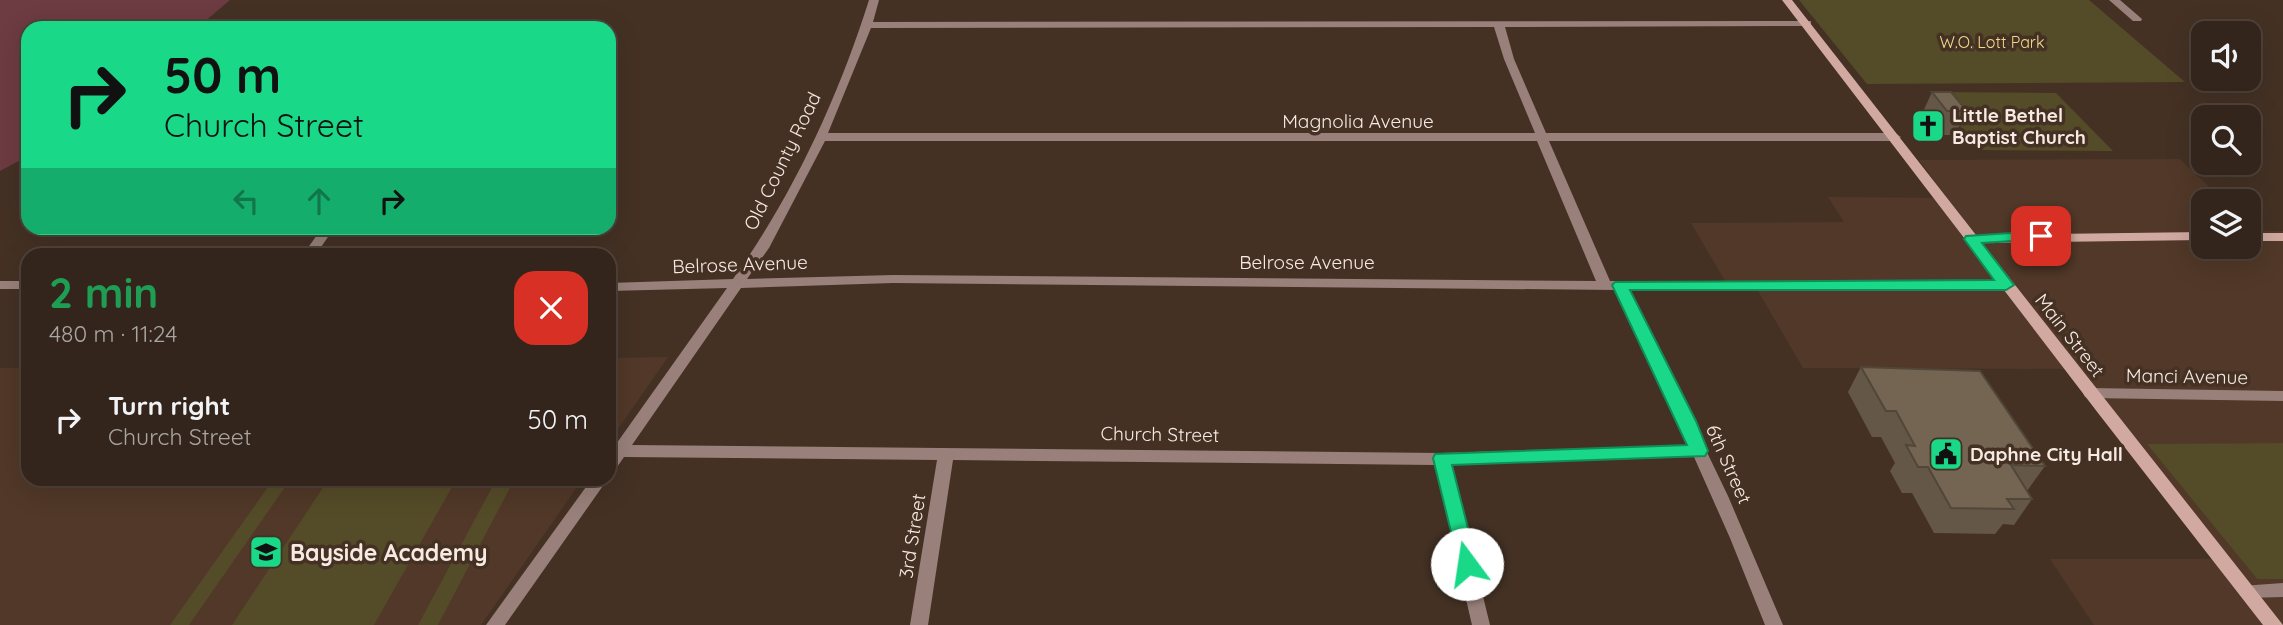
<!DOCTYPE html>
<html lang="en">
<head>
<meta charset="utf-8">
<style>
	:root { --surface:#33251b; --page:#3e3128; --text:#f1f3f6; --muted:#a9a5a3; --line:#4e423a }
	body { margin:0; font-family:Quicksand,sans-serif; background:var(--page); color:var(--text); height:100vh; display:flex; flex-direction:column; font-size:26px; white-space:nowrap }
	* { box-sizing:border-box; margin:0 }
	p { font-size:23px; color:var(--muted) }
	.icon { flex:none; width:38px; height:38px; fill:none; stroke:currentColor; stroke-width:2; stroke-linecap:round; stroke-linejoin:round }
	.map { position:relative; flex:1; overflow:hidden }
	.drawer { position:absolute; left:21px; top:248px; width:595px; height:238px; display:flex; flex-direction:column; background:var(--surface); border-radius:21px; box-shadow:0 7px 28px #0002,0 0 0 2px var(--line) }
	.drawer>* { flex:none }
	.hud { position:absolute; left:21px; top:21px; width:595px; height:214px; border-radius:21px; box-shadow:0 7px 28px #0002,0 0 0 2px var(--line); background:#19d988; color:#111; overflow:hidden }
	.tools { position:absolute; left:2191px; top:21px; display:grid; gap:14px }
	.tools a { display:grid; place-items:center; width:70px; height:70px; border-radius:14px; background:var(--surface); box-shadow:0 7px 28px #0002,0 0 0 2px var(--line); font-size:35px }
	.pin { position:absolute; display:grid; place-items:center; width:60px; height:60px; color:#fff; margin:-30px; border-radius:14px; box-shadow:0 4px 10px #0006 }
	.me { position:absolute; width:77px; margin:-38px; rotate:346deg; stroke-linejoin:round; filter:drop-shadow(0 0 5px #0008) }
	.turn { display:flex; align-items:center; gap:24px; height:147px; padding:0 28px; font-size:32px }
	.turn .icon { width:91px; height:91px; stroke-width:2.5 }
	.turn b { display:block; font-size:49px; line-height:60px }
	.lanes { display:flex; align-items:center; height:66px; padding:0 28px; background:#0003; justify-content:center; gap:35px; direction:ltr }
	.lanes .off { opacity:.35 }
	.round { display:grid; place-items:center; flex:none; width:74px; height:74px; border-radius:21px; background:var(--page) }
	.summary { display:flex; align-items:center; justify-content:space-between; height:119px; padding:0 28px }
	h1 { font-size:42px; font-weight:800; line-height:52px; color:#1e9e55 }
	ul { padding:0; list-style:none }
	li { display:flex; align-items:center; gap:21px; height:105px; padding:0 28px }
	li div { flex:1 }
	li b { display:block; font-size:26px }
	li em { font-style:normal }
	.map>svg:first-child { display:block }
</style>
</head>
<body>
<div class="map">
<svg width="2283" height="625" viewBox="0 0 2283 625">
	<rect width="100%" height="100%" fill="#443124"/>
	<g fill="#513828">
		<path d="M2180,159L2224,201H2203V247H2249V224L2255,231H2283V443L2148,445L2257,579H2283V625H2094L2050,559H2212L2065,369L1803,368L1758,291H1731L1691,223L1844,222L1828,197L1947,198L1919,160Z"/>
		<path d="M668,357L609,442V358Z"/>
		<path d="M0,368H28V480H582L481,625H0Z"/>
	</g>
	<g fill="#544b28">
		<path d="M1799,0H2089L2185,82L1867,84Z"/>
		<path d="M1932,92L2056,93L2113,151L1980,150Z"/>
		<path d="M2283,443V579H2257L2147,444Z"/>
		<path d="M273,480H290L189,625H170Z"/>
		<path d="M328,480H456L374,625H232Z"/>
		<path d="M496,480H514L438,625H418Z"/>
	</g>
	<path fill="#6d3b42" d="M0,0H230L197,28H28V156L0,171Z"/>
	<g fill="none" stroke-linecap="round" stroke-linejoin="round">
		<g fill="#99807a" fill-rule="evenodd">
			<path d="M869,0H879L873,22L1811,21V25L1807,26L1505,27L1514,59L1546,133H1895L1901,137L1895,141H1549L1610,281H2006L2013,285L2006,289L1629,290L1728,496L1783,625H1765L1730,538L1694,457L1451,465L1490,625H1472L1435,465L953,460L928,625H910L937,460L624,457L615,470L609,472V454L727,288L609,291V283L733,279C793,195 838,98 869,0ZM1494,27L1504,59L1535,133H828L871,28ZM825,141H1537L1596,281L893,275L747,279L769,248ZM893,283L1615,290L1689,445L1442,453L632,445L741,288Z"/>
			<path d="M2109,0H2120L2142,19L2141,21H2133Z"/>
			<path d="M322,228H334L315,256H302Z"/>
			<rect x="0" y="281" width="28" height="8"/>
			<path d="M2090,388L2283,391V401L2090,398L2085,397L2083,393L2085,389Z"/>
			<path d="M591,480H607L505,625H486Z"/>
			<path d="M2283,583V597L2247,598L2241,596L2238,591L2241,586Z"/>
		</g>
		<g fill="#d1a9a1" fill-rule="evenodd">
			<path d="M1782,0H1792L1976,235L2203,232V240L1982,243L2283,625H2263L2098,413Z"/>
			<rect x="2249" y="233" width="34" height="8"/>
		</g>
	</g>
	<g fill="#645747">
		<path d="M1932,92L1967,111L1955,135H1935L1921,116Z"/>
		<path d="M1861,367L2045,466L2027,491L2032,499L2014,525L2003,524L1995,534L1934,533L1912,493H1902L1890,471L1895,463L1881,437H1872L1848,392Z"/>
	</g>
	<g fill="#746552" stroke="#514739" stroke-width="2">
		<path d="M1932,92H1951L1967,111H1947Z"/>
		<path d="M1861,367L1980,371L2045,466L2011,465L2032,499H2007L2014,509L1951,508L1928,467H1918L1906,445L1915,446L1896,411H1886Z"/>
	</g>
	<path fill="#19d988" stroke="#108d58" stroke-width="2" d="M2041,231L2048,236L2046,239L1982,243L2014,285L2006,290H1630L1696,421L1708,451L1705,456L1452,465L1477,564L1474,569H1460L1433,458L1435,454L1687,445L1612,285L1615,282L1994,280L1964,239L1966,236Z"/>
	<defs>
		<symbol id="church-square" viewBox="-11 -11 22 22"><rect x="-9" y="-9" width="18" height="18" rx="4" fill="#19d988" stroke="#443124"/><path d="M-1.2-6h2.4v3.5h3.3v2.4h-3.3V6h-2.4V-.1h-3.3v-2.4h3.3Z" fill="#111"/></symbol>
		<symbol id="civic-square" viewBox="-11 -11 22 22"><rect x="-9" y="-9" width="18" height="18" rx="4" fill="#19d988" stroke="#443124"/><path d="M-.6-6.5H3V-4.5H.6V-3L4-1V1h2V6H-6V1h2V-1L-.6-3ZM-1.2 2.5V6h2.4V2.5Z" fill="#111"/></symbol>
		<symbol id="school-square" viewBox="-11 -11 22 22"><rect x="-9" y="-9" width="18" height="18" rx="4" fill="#19d988" stroke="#443124"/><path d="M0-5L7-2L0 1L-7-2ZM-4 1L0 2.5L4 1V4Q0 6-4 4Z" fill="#111"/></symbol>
	</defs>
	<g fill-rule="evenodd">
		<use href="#church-square" x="1909" y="107" width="38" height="38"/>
		<use href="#civic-square" x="1927" y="435" width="38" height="38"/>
		<use href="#school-square" x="247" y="533" width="38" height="38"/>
	</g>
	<g text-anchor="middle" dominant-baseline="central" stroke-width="7" stroke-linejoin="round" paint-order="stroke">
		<g font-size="16" fill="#f0db8d" stroke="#443124">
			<text x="1992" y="42">W.O. Lott Park</text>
		</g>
		<g font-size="19" font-weight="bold" fill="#f7eae2" stroke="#443124" text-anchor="start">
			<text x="1952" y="115">Little Bethel<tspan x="1952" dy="22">Baptist Church</tspan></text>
			<text x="1970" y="454">Daphne City Hall</text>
		</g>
		<g font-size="19" fill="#f7eae2" stroke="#443124">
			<text x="1358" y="121">Magnolia Avenue</text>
			<text transform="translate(782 161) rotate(-64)">Old County Road</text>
			<text x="1307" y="262">Belrose Avenue</text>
			<text transform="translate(740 264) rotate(-2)">Belrose Avenue</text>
			<text transform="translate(2070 335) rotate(52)">Main Street</text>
			<text transform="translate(2187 376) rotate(1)">Manci Avenue</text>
			<text transform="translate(1160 434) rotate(1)">Church Street</text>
			<text transform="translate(1729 464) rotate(66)">6th Street</text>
			<text transform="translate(912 536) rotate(-81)">3rd Street</text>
		</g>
		<g font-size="23" font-weight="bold" fill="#f7eae2" stroke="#443124" text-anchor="start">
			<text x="290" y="552">Bayside Academy</text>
		</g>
	</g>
</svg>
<div class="tools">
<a><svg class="icon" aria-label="sound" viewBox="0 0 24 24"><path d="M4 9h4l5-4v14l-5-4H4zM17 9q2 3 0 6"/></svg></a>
<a><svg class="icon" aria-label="search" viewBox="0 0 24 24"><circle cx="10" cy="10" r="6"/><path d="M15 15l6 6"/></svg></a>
<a><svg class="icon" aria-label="layers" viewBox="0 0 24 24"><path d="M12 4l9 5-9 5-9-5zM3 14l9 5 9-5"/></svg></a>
</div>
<div class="pin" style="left:2041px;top:236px;background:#d93025"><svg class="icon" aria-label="arrive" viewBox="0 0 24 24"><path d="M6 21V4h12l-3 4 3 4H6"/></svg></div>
<svg class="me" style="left:1467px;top:564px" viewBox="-20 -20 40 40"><circle r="19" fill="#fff"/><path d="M0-13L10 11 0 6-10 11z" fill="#19d988"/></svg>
<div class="hud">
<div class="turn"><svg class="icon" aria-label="right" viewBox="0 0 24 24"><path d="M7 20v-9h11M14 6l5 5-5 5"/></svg><div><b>50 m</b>Church Street</div></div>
<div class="lanes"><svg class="icon off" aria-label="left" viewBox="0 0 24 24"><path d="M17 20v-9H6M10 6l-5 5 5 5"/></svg><svg class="icon off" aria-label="ahead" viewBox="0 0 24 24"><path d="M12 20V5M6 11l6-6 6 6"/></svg><svg class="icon" aria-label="right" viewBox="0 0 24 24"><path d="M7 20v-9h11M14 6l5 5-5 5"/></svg></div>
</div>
<section class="drawer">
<div class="summary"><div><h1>2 min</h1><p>480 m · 11:24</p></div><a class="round" style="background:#d93025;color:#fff"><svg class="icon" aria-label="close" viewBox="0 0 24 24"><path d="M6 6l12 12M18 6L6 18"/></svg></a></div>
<ul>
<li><svg class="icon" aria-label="right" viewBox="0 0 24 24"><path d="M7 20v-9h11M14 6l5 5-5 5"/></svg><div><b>Turn right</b><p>Church Street</p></div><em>50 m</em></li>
</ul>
</section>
</div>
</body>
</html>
